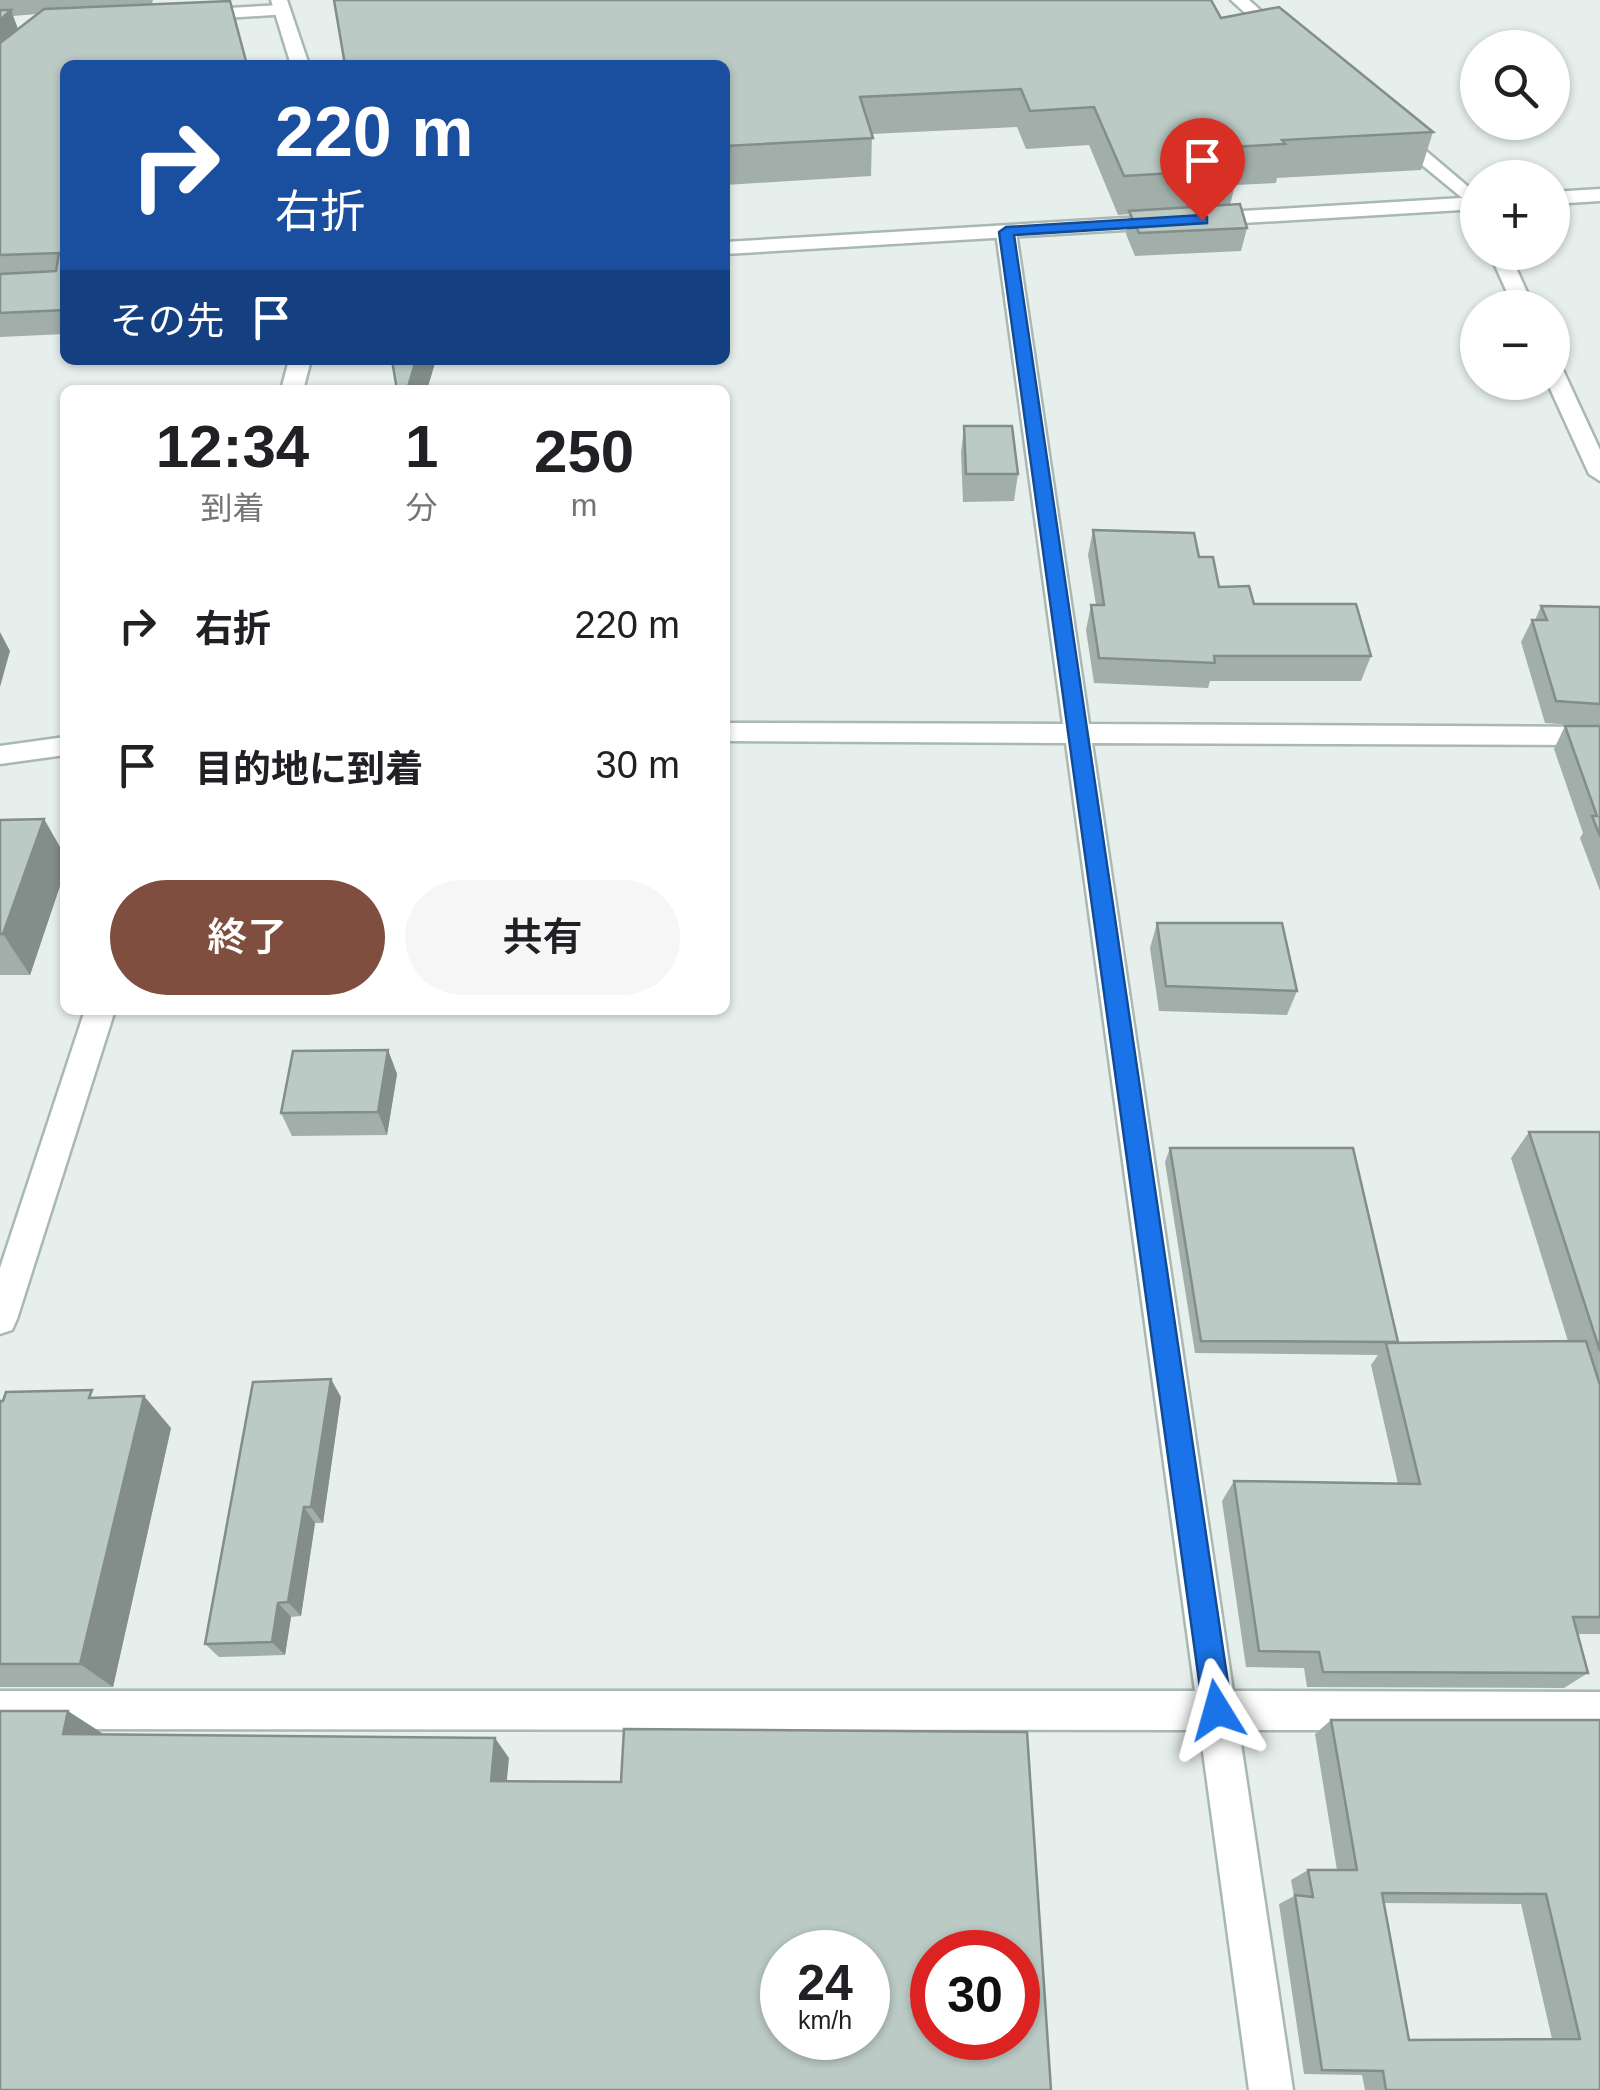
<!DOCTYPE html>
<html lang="ja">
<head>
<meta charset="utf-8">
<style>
	:root { --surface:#fff; --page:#f6f6f6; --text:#202124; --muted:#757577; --accent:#7f4e3f }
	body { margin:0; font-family:Helvetica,"Noto Sans JP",sans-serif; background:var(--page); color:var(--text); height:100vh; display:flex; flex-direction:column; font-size:38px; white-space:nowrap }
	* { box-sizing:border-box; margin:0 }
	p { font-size:32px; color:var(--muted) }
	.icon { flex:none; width:55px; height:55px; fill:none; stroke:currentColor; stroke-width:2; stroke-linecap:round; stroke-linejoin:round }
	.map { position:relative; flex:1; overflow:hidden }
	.drawer { position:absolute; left:60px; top:385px; width:670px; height:630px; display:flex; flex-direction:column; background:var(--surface); border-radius:15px; box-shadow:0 2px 8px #0004 }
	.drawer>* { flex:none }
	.guide { position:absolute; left:60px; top:60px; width:670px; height:305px; border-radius:15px; box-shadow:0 2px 8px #0004; background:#1a4fa0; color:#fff; overflow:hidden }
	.fabs { position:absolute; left:1460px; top:30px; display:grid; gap:20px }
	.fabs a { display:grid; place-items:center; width:110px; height:110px; border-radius:50%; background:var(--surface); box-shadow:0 2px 8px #0004; font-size:50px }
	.speed { position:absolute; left:760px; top:1930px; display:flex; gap:20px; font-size:50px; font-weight:700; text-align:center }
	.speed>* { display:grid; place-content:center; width:130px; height:130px; border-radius:50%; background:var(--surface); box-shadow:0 2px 8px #0004; line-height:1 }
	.speed small { font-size:25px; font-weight:400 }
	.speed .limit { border:15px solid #d22; background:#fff; color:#111 }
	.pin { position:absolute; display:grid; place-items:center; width:85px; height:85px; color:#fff; margin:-102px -42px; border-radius:50% 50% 50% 0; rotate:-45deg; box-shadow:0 0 10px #0007 }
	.pin .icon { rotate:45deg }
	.me { position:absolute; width:110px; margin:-55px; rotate:352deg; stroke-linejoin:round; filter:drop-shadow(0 0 8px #0008) }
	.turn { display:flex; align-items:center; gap:35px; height:210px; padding:0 50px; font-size:45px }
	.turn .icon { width:130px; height:130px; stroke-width:2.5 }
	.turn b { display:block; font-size:70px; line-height:85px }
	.then { display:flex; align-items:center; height:95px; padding:0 50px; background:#0003; gap:20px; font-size:38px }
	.eta { display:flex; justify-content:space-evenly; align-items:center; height:170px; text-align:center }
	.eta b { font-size:60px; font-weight:600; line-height:70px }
	.button { display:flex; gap:20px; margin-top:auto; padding:20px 50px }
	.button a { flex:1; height:115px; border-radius:60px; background:var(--accent); color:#fff; font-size:40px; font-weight:600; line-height:115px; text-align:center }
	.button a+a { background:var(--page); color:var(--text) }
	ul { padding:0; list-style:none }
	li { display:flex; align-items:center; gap:30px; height:140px; padding:0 50px }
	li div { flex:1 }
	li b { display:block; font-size:38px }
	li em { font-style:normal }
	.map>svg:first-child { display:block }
</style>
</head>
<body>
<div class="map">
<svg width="1600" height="2090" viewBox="0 0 1600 2090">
	<rect width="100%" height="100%" fill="#e6efeb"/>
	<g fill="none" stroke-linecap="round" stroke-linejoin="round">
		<defs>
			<g id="minor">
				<path d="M1231,0H1249L1290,37L1276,41Z"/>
				<path d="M282,5L290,10L288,14L193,20L185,15L193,10Z"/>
				<path d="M1387,128H1399L1478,195V211L1387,136Z"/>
				<path d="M1006,226L1016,232L1089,724L1600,727V745L1092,743L1233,1691L1600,1692V1730H1239L1293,2090H1249L1200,1730L0,1729V1691H1195L1066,743L725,741V723L1063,724L996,232Z"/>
				<path d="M1489,252H1509L1534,308H1514Z"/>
				<path d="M1552,364L1563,370L1600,450V481L1589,474L1547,382H1552Z"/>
				<path d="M65,737V755L0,764V746Z"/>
			</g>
			<g id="tertiary">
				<path d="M271,0H287L309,65H291Z"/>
				<path d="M1600,189V201L1552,204V192Z"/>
				<path d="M1478,197V209L725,254V242Z"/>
				<path d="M289,360H311L303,390H281Z"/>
				<path d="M85,1010H115L17,1319L12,1330L0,1334V1268Z"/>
			</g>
		</defs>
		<use href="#minor" stroke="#a8b8b2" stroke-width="5"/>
		<use href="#tertiary" stroke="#a8b8b2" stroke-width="5"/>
		<use href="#minor" fill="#fff" fill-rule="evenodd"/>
		<use href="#tertiary" fill="#fff" fill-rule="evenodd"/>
	</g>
	<g fill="#a1aea9" fill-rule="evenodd">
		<path d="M0,0H153L152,4L65,65V334L0,337ZM37,14L18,29L13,16Z"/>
		<path d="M1221,18L1433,132L1421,170L1277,178L1276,183L1235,185L1230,205L1247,228L1241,251L1135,256L1126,234L1129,214L1118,215L1089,145L1026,149L1017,127L872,134L871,176L725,185V65Z"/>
		<path d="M964,426L1018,474L1014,501L963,502L961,453Z"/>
		<path d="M1093,530L1199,557L1219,587L1254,604L1371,656L1361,681H1210L1208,688L1094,683L1086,630L1091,605H1096L1088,555Z"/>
		<path d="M1541,606L1600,607V891L1580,838L1583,833L1554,749L1565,726H1589L1545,723L1521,642L1532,620H1535Z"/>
		<path d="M44,819L65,856V871L30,975H0V820Z"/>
		<path d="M1157,923L1297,991L1287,1015L1159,1011L1150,948Z"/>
		<path d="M388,1050L397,1074L387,1135L292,1136L281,1113Z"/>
		<path d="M1529,1132H1600V1634H1578L1588,1673L1564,1688L1307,1687L1304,1668L1246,1667L1222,1501L1234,1481L1398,1484L1371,1365L1378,1355L1195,1353L1165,1162L1170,1148L1398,1343L1568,1341L1511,1158Z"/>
		<path d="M98,1397L171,1428L113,1687H0V1401Z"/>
		<path d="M341,1397L323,1523H315L301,1616L291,1617L285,1655L219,1657L205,1644Z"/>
		<path d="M1331,1720H1600V2090H1365L1362,2075L1304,2074L1279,1904L1294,1896L1291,1880L1308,1870H1337L1315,1734ZM1384,1903L1521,1904L1552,2039L1409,2040Z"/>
	</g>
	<g fill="#838d89">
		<path d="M11,10L19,32L0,50V20Z"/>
		<path d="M416,360H436L427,390H407Z"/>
		<path d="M0,632L10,651L0,687Z"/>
		<path d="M44,819L65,856V871L30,975L3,934Z"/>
		<path d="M388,1050L397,1074L387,1135L378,1112Z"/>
		<path d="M331,1379L341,1397L323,1523L311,1507Z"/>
		<path d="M144,1396L171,1428L113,1687L80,1664Z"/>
		<path d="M304,1507L315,1523L301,1616L288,1602Z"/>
		<path d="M278,1603L291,1617L285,1655L272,1642Z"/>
		<path d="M68,1711L102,1733L97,1755L63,1734Z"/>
		<path d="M495,1738L509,1758L505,1800L491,1781Z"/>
	</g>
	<g fill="#bbcac4" stroke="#838d89" stroke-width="2.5" fill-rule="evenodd">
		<path d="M334,0H1211L1221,18L1279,7L1433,132L1282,140L1285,144L1232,147L1238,169L1124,176L1094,107L1030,111L1021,89L860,97L873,138L725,146V65H345Z"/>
		<path d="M230,1L247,65H65V310L0,313V274L56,271L59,253L0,255V43L44,9Z"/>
		<path d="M0,10H11L0,20Z"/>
		<path d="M1240,204L1247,228L1139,233L1129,211Z"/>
		<path d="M392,360H416L407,390H397Z"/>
		<path d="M964,426H1012L1018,474H966Z"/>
		<path d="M1093,530L1194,533L1199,557H1213L1219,587L1249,586L1254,604H1356L1371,656H1214L1215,663L1099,658L1091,605H1104Z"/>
		<path d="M1541,606L1600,607V704L1556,701L1532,620H1547Z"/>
		<path d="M1565,726H1600V836L1592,816H1597Z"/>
		<path d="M44,819L3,934H0V820Z"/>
		<path d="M1157,923H1282L1297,991L1166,986Z"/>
		<path d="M388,1050L378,1112L281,1113L293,1051Z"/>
		<path d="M1529,1132H1600V1351Z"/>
		<path d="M1170,1148H1353L1398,1342L1201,1341Z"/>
		<path d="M1586,1341L1600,1385V1617H1573L1588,1673L1323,1672L1319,1652L1259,1651L1234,1481L1420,1484L1386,1343Z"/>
		<path d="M331,1379L311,1507H304L288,1602L278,1603L272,1642L205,1644L253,1382Z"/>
		<path d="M92,1390L89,1398L144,1396L80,1664H0V1401H3L6,1392Z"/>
		<path d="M0,1711H68L63,1734L495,1738L491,1781L621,1782L624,1729L1027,1732L1051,2090H0ZM782,1952H868V2038H782ZM932,1952H1018V2038H932Z"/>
		<path d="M1331,1720H1600V2090H1386L1383,2071L1322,2070L1295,1895L1313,1897L1308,1870H1357ZM1382,1893L1546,1894L1580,2039L1409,2040Z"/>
	</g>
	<path fill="#1a73e8" stroke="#114b97" stroke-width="2.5" d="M1202,215L1207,217V223L1014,235L1232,1710L1228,1721L1217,1725L1207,1721L1203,1710L999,232L1006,227Z"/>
</svg>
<div class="fabs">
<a><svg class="icon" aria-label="search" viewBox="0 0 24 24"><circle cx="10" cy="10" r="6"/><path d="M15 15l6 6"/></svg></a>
<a>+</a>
<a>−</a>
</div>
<div class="speed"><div>24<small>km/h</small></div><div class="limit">30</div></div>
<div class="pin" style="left:1202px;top:220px;background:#d93025"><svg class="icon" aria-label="arrive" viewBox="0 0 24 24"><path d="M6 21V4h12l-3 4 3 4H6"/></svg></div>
<svg class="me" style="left:1217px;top:1710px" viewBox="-20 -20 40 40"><path d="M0-17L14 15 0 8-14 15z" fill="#1a73e8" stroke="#fff" stroke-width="4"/></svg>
<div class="guide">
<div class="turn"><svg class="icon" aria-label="right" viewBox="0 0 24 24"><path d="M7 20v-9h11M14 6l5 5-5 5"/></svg><div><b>220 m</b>右折</div></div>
<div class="then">その先<svg class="icon" aria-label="arrive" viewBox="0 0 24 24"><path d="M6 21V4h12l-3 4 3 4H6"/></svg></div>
</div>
<section class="drawer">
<div class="eta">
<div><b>12:34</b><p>到着</p></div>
<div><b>1</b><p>分</p></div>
<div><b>250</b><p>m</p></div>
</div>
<ul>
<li><svg class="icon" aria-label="right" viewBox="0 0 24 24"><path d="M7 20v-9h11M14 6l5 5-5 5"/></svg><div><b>右折</b></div><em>220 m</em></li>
<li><svg class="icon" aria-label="arrive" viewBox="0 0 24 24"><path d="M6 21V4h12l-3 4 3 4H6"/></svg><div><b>目的地に到着</b></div><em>30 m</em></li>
</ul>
<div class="button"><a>終了</a><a>共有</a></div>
</section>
</div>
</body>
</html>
